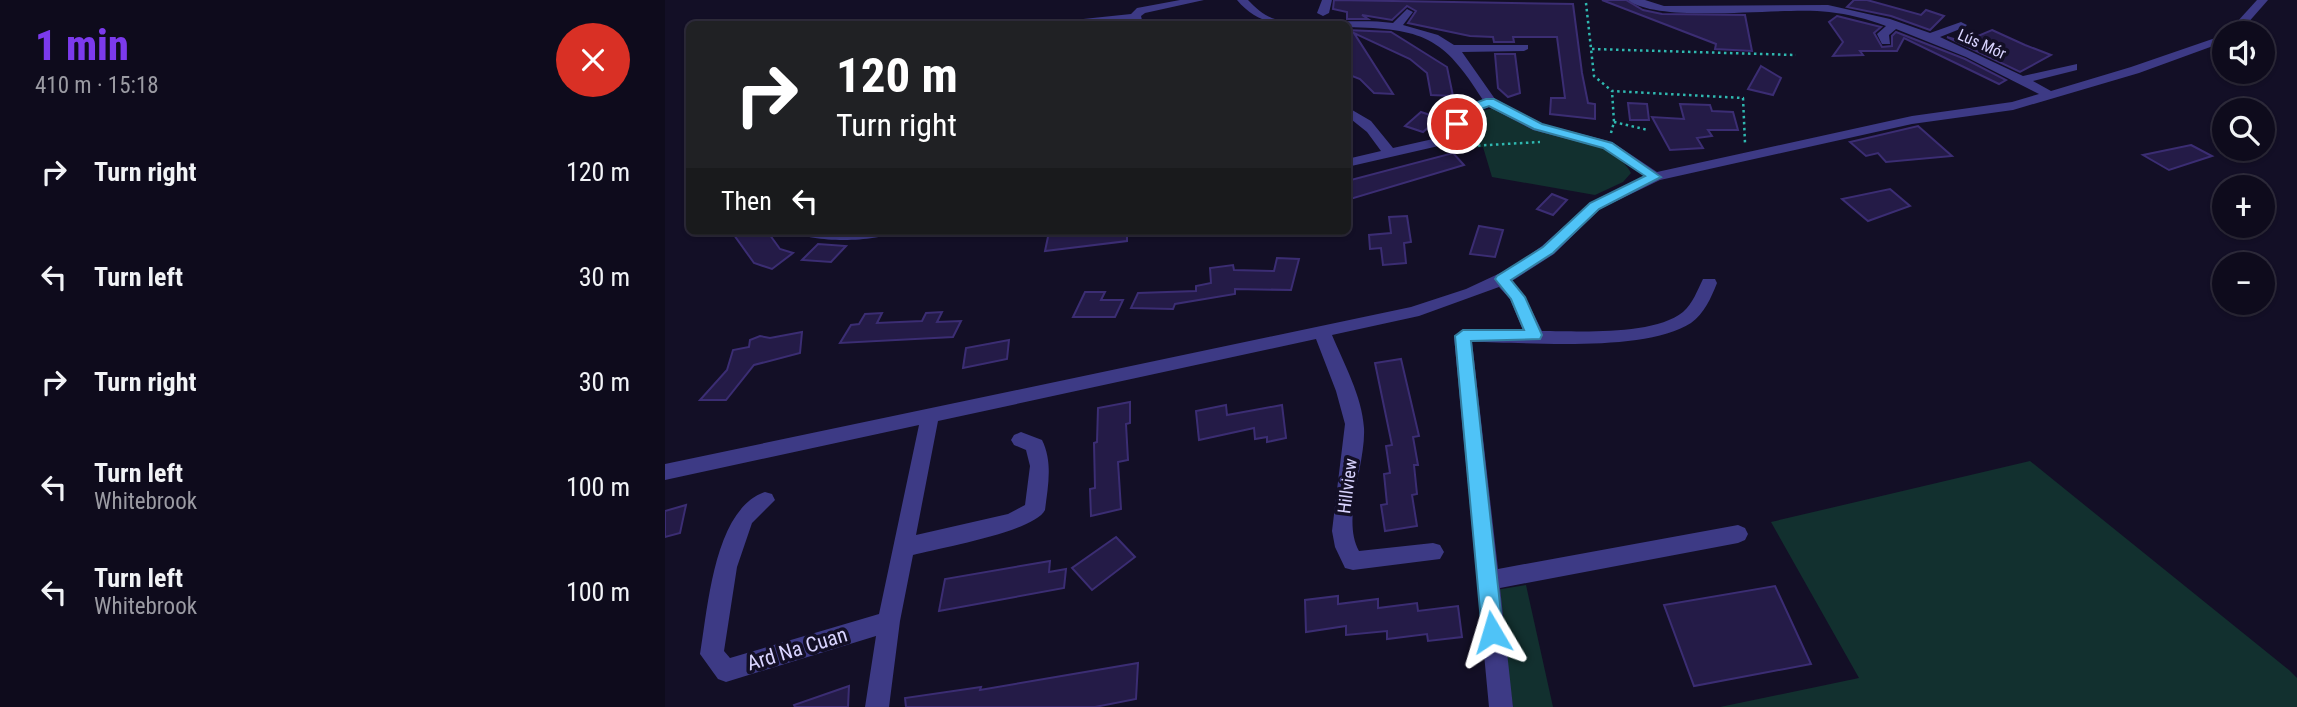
<!DOCTYPE html>
<html lang="en">
<head>
<meta charset="utf-8">
<style>
	:root { --surface:#0e0b1c; --page:#1c1929; --text:#f1f3f6; --muted:#9b9ba3; --line:#2e2b3b; --accent:#7c3aed }
	body { margin:0; font-family:"Roboto Condensed",sans-serif; background:var(--page); color:var(--text); height:100vh; display:flex; flex-direction:column; font-size:26px; white-space:nowrap }
	* { box-sizing:border-box; margin:0 }
	p { font-size:23px; color:var(--muted) }
	.icon { flex:none; width:38px; height:38px; fill:none; stroke:currentColor; stroke-width:2; stroke-linecap:round; stroke-linejoin:round }
	.map { position:relative; flex:1; overflow:hidden }
	.drawer { display:flex; flex-direction:column; background:var(--surface); width:665px }
	.drawer>* { flex:none }
	.hud { position:absolute; left:21px; top:21px; width:665px; height:214px; border-radius:10px; box-shadow:0 2px 5px #0004,0 0 0 2px var(--line); background:#202124; color:#fff; overflow:hidden }
	.controls { position:absolute; left:1547px; top:21px; display:grid; gap:14px }
	.controls a { display:grid; place-items:center; width:63px; height:63px; border-radius:50%; background:var(--surface); box-shadow:0 2px 5px #0004,0 0 0 2px var(--line); font-size:35px }
	.pin { position:absolute; display:grid; place-items:center; width:60px; height:60px; color:#fff; margin:-30px; border:4px solid #fff; border-radius:50%; box-shadow:0 2px 7px #0007 }
	.me { position:absolute; width:77px; margin:-38px; rotate:353deg; stroke-linejoin:round; filter:drop-shadow(0 0 5px #0008) }
	.turn { display:flex; align-items:center; gap:24px; height:147px; padding:0 35px; font-size:32px }
	.turn .icon { width:91px; height:91px; stroke-width:2.5 }
	.turn b { display:block; font-size:49px; line-height:60px }
	.then { display:flex; align-items:center; height:66px; padding:0 35px; background:#0003; gap:14px; font-size:26px }
	.round { display:grid; place-items:center; flex:none; width:74px; height:74px; border-radius:37px; background:var(--page) }
	.head { display:flex; align-items:center; justify-content:space-between; height:119px; padding:0 35px }
	h1 { font-size:42px; font-weight:800; line-height:52px; color:var(--accent) }
	ul { padding:0; list-style:none }
	li { display:flex; align-items:center; gap:21px; height:105px; padding:0 35px }
	li div { flex:1 }
	li b { display:block; font-size:26px }
	li em { font-style:normal }
	main { display:flex; flex:1; min-height:0 }
	.map>svg:first-child { display:block }
</style>
</head>
<body>
<main>
<section class="drawer">
<div class="head"><div><h1>1 min</h1><p>410 m · 15:18</p></div><a class="round" style="background:#d93025;color:#fff"><svg class="icon" aria-label="close" viewBox="0 0 24 24"><path d="M6 6l12 12M18 6L6 18"/></svg></a></div>
<ul>
<li><svg class="icon" aria-label="right" viewBox="0 0 24 24"><path d="M7 20v-9h11M14 6l5 5-5 5"/></svg><div><b>Turn right</b></div><em>120 m</em></li>
<li><svg class="icon" aria-label="left" viewBox="0 0 24 24"><path d="M17 20v-9H6M10 6l-5 5 5 5"/></svg><div><b>Turn left</b></div><em>30 m</em></li>
<li><svg class="icon" aria-label="right" viewBox="0 0 24 24"><path d="M7 20v-9h11M14 6l5 5-5 5"/></svg><div><b>Turn right</b></div><em>30 m</em></li>
<li><svg class="icon" aria-label="left" viewBox="0 0 24 24"><path d="M17 20v-9H6M10 6l-5 5 5 5"/></svg><div><b>Turn left</b><p>Whitebrook</p></div><em>100 m</em></li>
<li><svg class="icon" aria-label="left" viewBox="0 0 24 24"><path d="M17 20v-9H6M10 6l-5 5 5 5"/></svg><div><b>Turn left</b><p>Whitebrook</p></div><em>100 m</em></li>
</ul>
</section>
<div class="map">
<svg width="1632" height="707" viewBox="0 0 1632 707">
	<rect width="100%" height="100%" fill="#130f26"/>
	<g fill="#12302f">
		<path d="M829,108C864,121 952,142 966,173L958,182L930,195L827,177L818,147L785,151L782,147C802,138 803,137 818,119L808,116L812,112Z"/>
		<path d="M1365,461L1624,670L1632,678V707H1055L1194,678L1106,522Z"/>
		<path d="M861,585L888,707H848L831,590Z"/>
	</g>
	<g fill="#241b47" stroke="#3b2d73" stroke-width="2">
		<path d="M669,0L908,4L917,73L923,103L930,104V119L885,114L886,98H900L892,37H848L849,42H829L828,37L805,36L743,23L751,11L742,6L727,20L697,15L703,19H682V12L668,9Z"/>
		<path d="M937,0H961L978,10L997,14L1080,15L1087,51L1050,49L1051,44Z"/>
		<path d="M1189,0H1202L1256,15L1261,10L1279,16L1265,30L1226,16L1182,7Z"/>
		<path d="M1172,16L1216,27L1209,33L1217,47L1227,46V36L1231,32L1300,59L1341,80L1334,84L1239,38L1232,51H1195L1198,55L1168,56L1178,42L1164,22Z"/>
		<path d="M682,30L726,32L782,67L788,96L766,95L762,73L745,59L689,33L728,94L709,93L695,79L682,74Z"/>
		<path d="M1327,30L1360,45L1386,55L1355,72L1282,37L1299,42Z"/>
		<path d="M830,54H850L855,93L843,97L833,88Z"/>
		<path d="M1096,66L1116,78L1108,95L1083,89Z"/>
		<path d="M963,103L982,104L984,120H965Z"/>
		<path d="M1015,104L1045,105L1047,111L1068,112L1073,130H1043L1047,136L1032,138L1038,148L1005,150L987,117L1019,119Z"/>
		<path d="M756,112L774,118L758,132L740,126Z"/>
		<path d="M1253,126L1287,156L1221,162L1213,153L1201,156L1185,142Z"/>
		<path d="M1526,145L1547,156L1504,170L1478,155Z"/>
		<path d="M788,153L799,165L682,200V181Z"/>
		<path d="M1225,189L1245,206L1203,221L1177,199Z"/>
		<path d="M887,194L902,200L888,215L872,209Z"/>
		<path d="M742,216L746,242L739,243L741,263L718,265L716,248L705,249L704,235L726,233L724,217Z"/>
		<path d="M814,226L838,230L830,257L805,254Z"/>
		<path d="M79,231H102L115,249L128,253L107,269L89,263L69,235Z"/>
		<path d="M394,231H462V241L380,251L384,232Z"/>
		<path d="M153,244L181,246L166,262L137,260Z"/>
		<path d="M612,258L634,259L626,290L570,289V294L510,304L508,309L466,308L473,293L531,291V286L546,283L545,268L568,265L569,270L609,271Z"/>
		<path d="M420,292H440L436,300H458L450,317H408Z"/>
		<path d="M277,312L272,322L296,321L288,337L175,343L186,325L194,324L200,314L217,313L212,323L257,321L261,313Z"/>
		<path d="M137,332L135,353L89,365L61,400H35L62,370L68,350L84,347L85,340L95,336L105,338Z"/>
		<path d="M344,340L342,359L298,368L301,348Z"/>
		<path d="M736,359L754,436L748,437L753,465H749L752,494L747,495L752,526L720,531L716,505L722,504L719,474L725,473L721,446L727,445L710,363Z"/>
		<path d="M465,402V423L461,424L463,460L453,462L456,509L426,516L425,489L430,488L429,443L432,442L433,408Z"/>
		<path d="M561,405L562,415L617,405L621,438L602,442V437L590,439L589,428L534,440L531,411Z"/>
		<path d="M21,505L15,533L0,537V511Z"/>
		<path d="M451,537L470,557L427,590L407,568Z"/>
		<path d="M385,561L384,572L401,569L399,588L274,611L280,579Z"/>
		<path d="M1110,586L1146,664L1029,686L999,605Z"/>
		<path d="M673,596V604L713,599V608L752,603L753,611L793,606L797,637L763,641L762,634L722,639V631L681,635V626L641,632L640,600Z"/>
		<path d="M473,663L471,699L430,707H241L240,698L316,687L315,690Z"/>
		<path d="M184,686L183,707H130L129,705Z"/>
	</g>
	<g fill="none" stroke-linecap="round" stroke-linejoin="round">
		<g stroke="#2fb8b0" stroke-width="2.5" stroke-dasharray="2.5 3.5" stroke-linecap="butt">
			<path d="M921,3L929,76L947,91L1078,98L1080,143"/>
			<path d="M927,49L1131,55"/>
			<path d="M949,122L983,130"/>
			<path d="M946,133L949,122L947,91"/>
			<path d="M789,147L875,142"/>
		</g>
		<g fill="#3d3a85" fill-rule="evenodd">
			<path d="M515,0H539L480,13L476,16L478,24H468L466,21L393,24L399,21L466,14L472,8Z"/>
			<path d="M572,0H583C591,8 599,16 610,19C644,26 691,18 728,23L742,9L748,12L738,25L773,35L789,45H863V49L859,51L797,52L830,99L878,124L947,142L992,172L1247,116L1347,102L1374,94L1301,57L1231,29L1224,35L1225,44H1217L1212,34L1221,26C1203,19 1183,14 1164,12C1117,6 996,25 963,0H980L999,6L1163,5L1225,19L1265,33L1296,22L1302,25L1300,27L1275,37L1358,76L1412,64V70L1368,81L1386,91L1466,67L1559,35V42L1474,73L1348,110L1247,124L995,180L935,209L889,254L847,281L860,297L877,331C914,331 988,336 1018,312C1028,303 1032,291 1038,279H1050L1052,283C1046,298 1039,314 1026,323C980,353 862,342 807,342L833,569L1073,525L1080,528L1083,534L1080,540L1073,543L835,588L848,707H824L789,336L798,330H858L845,299L834,287L754,316L667,335C679,364 697,396 699,428C701,464 676,519 694,551L768,543L775,545L779,552L775,559L688,570L680,568L670,547L667,531L680,424L671,391L651,339L273,421L251,535L343,514L360,505L365,466L361,450L349,445L346,440L349,435L356,432L377,440C388,462 383,486 380,510C369,532 274,548 248,555L235,621L224,707H200L211,636L61,682L53,679L35,654C43,608 49,509 100,492L107,494L110,500L87,523L72,567L59,651L65,658L214,614L254,425L0,480V464L746,307L801,289L846,268L877,246L925,203L980,176L937,148L868,130L824,107L811,112L778,145L682,167V159L716,151L702,132L682,116V107L706,121L728,148L768,139L801,106L818,100C778,36 758,29 682,27V24C641,24 601,35 572,0Z"/>
			<path d="M657,0H667L664,13L658,16L652,13Z"/>
			<path d="M1592,0H1603L1574,33H1562Z"/>
			<path d="M682,83L688,87V94L682,98Z"/>
			<path d="M130,231H228C215,243 142,243 130,231Z"/>
		</g>
	</g>
	<path fill="#4fc3f7" stroke="#337fa1" stroke-width="2" d="M821,99H829L877,124L947,143L996,177L934,209L888,253L846,280L860,297L877,335L875,339L806,341L838,632L835,638L827,641L820,638L817,632L790,336L798,330H859L846,299L830,279L832,276L878,247L925,203L980,176L938,148L869,129L824,106L810,111L796,127H788L786,124L802,106Z"/>
	<g text-anchor="middle" dominant-baseline="central" stroke-width="7" stroke-linejoin="round" paint-order="stroke">
		<g font-size="16" fill="#d9d4ff" stroke="#130f26">
			<text transform="translate(1317 44) rotate(24)">Lús Mór</text>
		</g>
		<g font-size="18" fill="#d9d4ff" stroke="#130f26">
			<text transform="translate(682 486) rotate(-83)">Hillview</text>
		</g>
		<g font-size="21" fill="#d9d4ff" stroke="#130f26">
			<text transform="translate(132 649) rotate(-17)">Ard Na Cuan</text>
		</g>
	</g>
</svg>
<div class="controls">
<a><svg class="icon" aria-label="sound" viewBox="0 0 24 24"><path d="M4 9h4l5-4v14l-5-4H4zM17 9q2 3 0 6"/></svg></a>
<a><svg class="icon" aria-label="search" viewBox="0 0 24 24"><circle cx="10" cy="10" r="6"/><path d="M15 15l6 6"/></svg></a>
<a>+</a>
<a>−</a>
</div>
<div class="pin" style="left:792px;top:124px;background:#d93025"><svg class="icon" aria-label="arrive" viewBox="0 0 24 24"><path d="M6 21V4h12l-3 4 3 4H6"/></svg></div>
<svg class="me" style="left:827px;top:632px" viewBox="-20 -20 40 40"><path d="M0-17L14 15 0 8-14 15z" fill="#4fc3f7" stroke="#fff" stroke-width="4"/></svg>
<div class="hud">
<div class="turn"><svg class="icon" aria-label="right" viewBox="0 0 24 24"><path d="M7 20v-9h11M14 6l5 5-5 5"/></svg><div><b>120 m</b>Turn right</div></div>
<div class="then">Then<svg class="icon" aria-label="left" viewBox="0 0 24 24"><path d="M17 20v-9H6M10 6l-5 5 5 5"/></svg></div>
</div>
</div>
</main>
</body>
</html>
